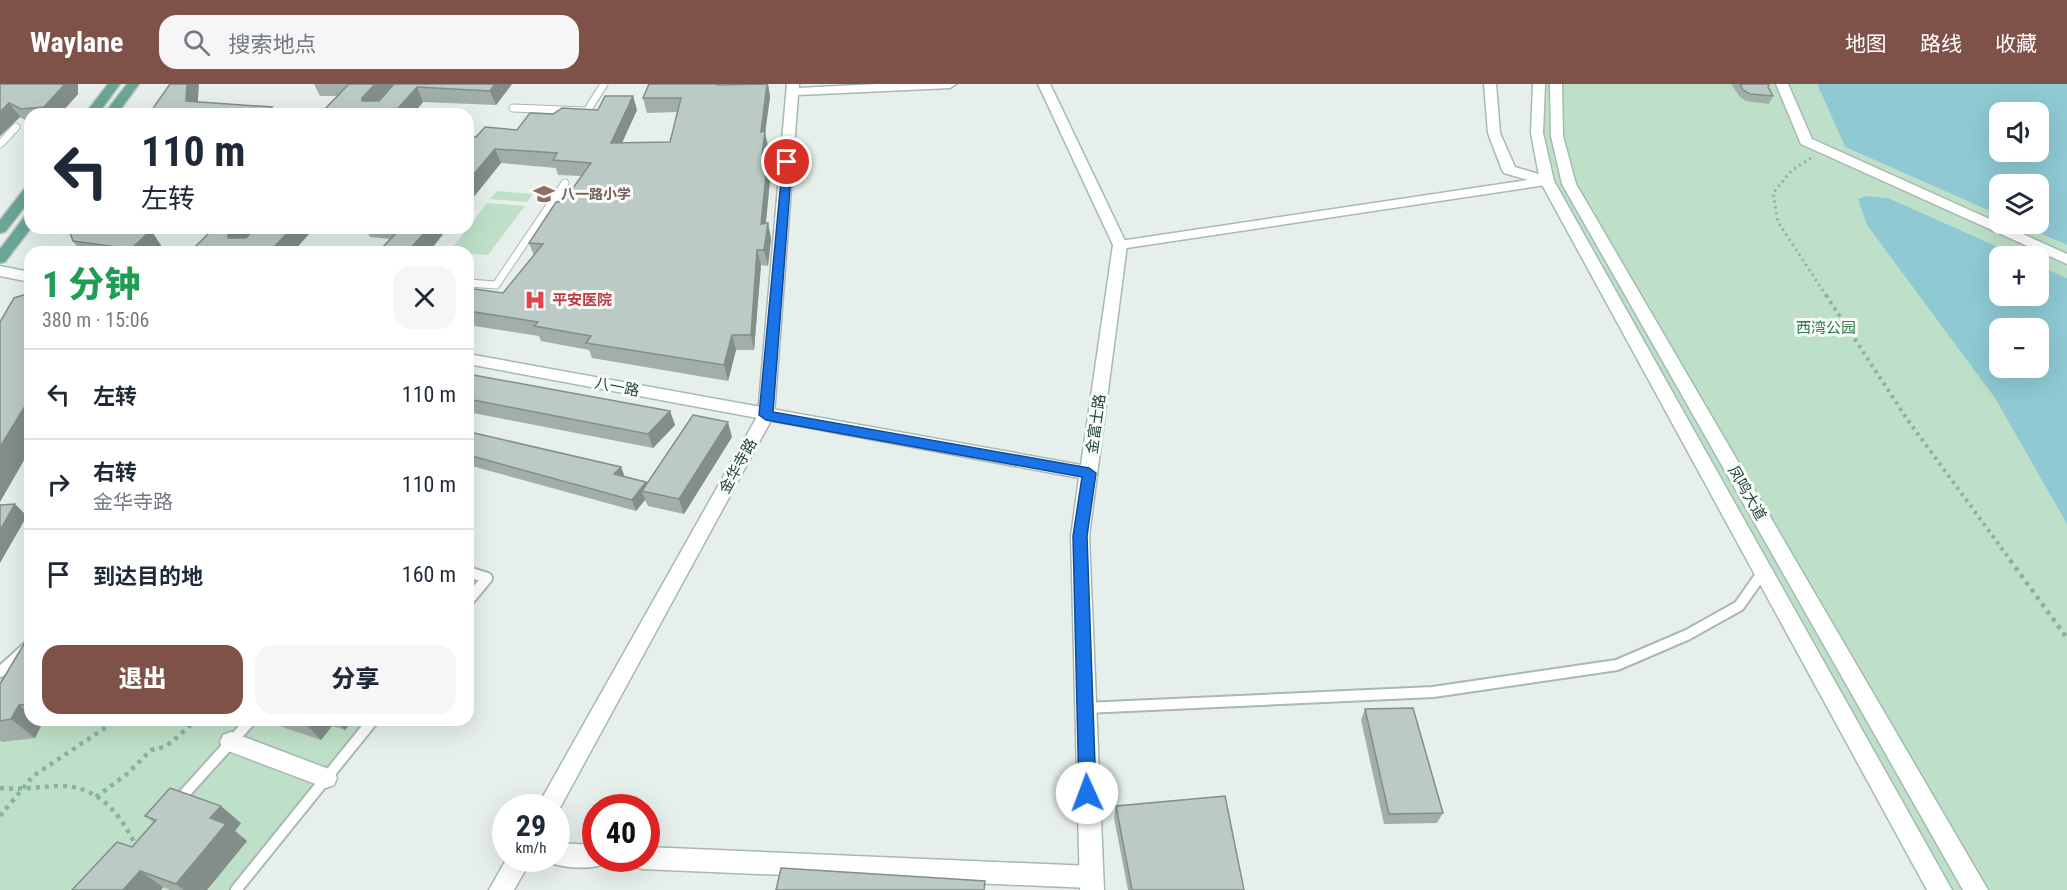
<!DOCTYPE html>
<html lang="zh">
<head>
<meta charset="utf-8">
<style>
	:root { --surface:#fff; --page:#f6f6f7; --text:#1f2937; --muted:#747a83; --line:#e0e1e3; --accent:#7f5249 }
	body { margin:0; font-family:"Roboto Condensed","Noto Sans SC",sans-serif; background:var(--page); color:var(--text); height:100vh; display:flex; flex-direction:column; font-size:22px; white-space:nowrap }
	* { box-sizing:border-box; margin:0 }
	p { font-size:20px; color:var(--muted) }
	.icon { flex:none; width:33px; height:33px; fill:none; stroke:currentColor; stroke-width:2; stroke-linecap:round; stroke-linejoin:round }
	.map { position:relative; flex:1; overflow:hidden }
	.sheet { position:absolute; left:24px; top:162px; width:450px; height:480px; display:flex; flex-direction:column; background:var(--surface); border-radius:18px; box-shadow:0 6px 24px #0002 }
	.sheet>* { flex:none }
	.banner { position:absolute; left:24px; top:24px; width:450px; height:126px; border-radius:18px; box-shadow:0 6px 24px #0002; background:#fff; color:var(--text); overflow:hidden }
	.buttons { position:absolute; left:1989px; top:18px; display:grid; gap:12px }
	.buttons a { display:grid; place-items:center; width:60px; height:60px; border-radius:12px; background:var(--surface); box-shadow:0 6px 24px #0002; font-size:30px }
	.speed { position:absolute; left:492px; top:710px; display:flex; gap:12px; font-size:30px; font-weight:700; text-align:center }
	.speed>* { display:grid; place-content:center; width:78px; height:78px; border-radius:50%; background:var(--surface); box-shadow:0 6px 24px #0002; line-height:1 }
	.speed small { font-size:15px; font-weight:400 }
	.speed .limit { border:9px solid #d22; background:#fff; color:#111 }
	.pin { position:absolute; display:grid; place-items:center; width:51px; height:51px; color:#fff; margin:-26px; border:3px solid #fff; border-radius:50%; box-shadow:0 2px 6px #0007 }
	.me { position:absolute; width:66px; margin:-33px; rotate:358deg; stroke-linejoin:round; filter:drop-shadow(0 0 4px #0008) }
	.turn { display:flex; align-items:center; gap:21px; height:126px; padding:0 18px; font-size:27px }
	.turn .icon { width:78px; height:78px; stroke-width:2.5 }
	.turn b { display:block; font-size:42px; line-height:51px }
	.round { display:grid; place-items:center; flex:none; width:63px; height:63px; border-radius:18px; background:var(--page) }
	.overview { display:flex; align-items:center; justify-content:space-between; height:102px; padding:0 18px }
	h1 { font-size:36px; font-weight:800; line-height:45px; color:#1e9e55 }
	.action { display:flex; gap:12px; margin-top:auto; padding:12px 18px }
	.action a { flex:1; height:69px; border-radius:18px; background:var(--accent); color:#fff; font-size:24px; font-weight:800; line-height:69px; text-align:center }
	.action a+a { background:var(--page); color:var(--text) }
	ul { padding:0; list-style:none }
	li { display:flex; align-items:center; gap:18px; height:90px; padding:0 18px; border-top:2px solid var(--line) }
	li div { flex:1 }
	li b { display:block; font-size:22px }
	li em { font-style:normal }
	header { display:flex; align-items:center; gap:36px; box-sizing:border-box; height:84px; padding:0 30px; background:var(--accent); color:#fff }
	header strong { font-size:28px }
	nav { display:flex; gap:33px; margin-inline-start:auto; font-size:21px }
	.search { width:420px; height:54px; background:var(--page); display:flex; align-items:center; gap:15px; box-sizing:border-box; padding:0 21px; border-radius:18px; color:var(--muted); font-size:22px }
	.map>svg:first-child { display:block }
</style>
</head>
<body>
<header>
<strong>Waylane</strong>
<div class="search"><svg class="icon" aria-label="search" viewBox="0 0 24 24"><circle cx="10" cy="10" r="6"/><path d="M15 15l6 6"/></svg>搜索地点</div>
<nav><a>地图</a><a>路线</a><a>收藏</a></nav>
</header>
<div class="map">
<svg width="2067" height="806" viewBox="0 0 2067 806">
	<rect width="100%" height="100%" fill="#e6efeb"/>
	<g fill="#bfe0c8" fill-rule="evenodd">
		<path d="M1539,0H1817L1845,63L1999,131L2000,140H2018L2067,161V806H1930L1547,97ZM2000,172H2038V212H2000ZM2000,244H2038V284H2000Z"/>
		<path d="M497,107L533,110L527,118L490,115Z"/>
		<path d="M487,119L525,122L488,171L449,168Z"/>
		<path d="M30,562V636H373L236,806H0V589Z"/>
	</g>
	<g fill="#8ec9d4" fill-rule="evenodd">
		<path d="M1817,0H2067V161L2018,140H2038V100H2000L1999,131L1845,63ZM2000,28H2038V68H2000Z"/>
		<path d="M1866,112L1888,114L2018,172H2000V212H2038L2039,182L2067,194V440L1995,314L1867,141L1858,115ZM2000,244H2038V284H2000Z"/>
	</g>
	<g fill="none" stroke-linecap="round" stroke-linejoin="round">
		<defs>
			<g id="lane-far1">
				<path d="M513,24L587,27L604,0"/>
				<path d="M0,60L16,43"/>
				<path d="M468,199L496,201L565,99"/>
			</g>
			<g id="lane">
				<path d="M468,488L487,494L468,517"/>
				<path d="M0,588L30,561"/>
				<path d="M1085,624L1433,608L1617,581L1687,551L1739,522L1763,488"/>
				<path d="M177,718L251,636"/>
				<path d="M236,806L373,636"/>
			</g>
			<g id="street">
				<path d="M787,0H799V4L877,0H956L950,4L798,11L774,331L556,731V723H538L541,716L758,331Z"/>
				<path d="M1484,0H1496L1500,49L1515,83L1552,94L1554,97L1552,100L1120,165L1113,161L1120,157L1528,96L1504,89L1502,86L1488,49Z"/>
				<path d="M1776,0H1788L1812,55L2067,170V180L1801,60Z"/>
				<path d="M231,648L334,687L337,694L334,701L326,704L223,665L220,658L223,651Z"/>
				<path d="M556,759L596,761V774H607L604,780C589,786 563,784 548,778L546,774H556Z"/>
				<path d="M646,763L1090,782L1098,785L1102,793L1098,801L1090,804L642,785L634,782L630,774H646Z"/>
				<path d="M507,774H532L514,806H489Z"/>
			</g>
			<g id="secondary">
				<path d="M1038,0H1050L1127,161L1089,452L1104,806H1080L1071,452L1079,394L468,280V270L1081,381L1113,161Z"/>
				<path d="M1533,0H1545L1543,49L1554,97L1952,806H1927L1540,97L1531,49Z"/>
				<path d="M1550,0H1562L1563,52L1576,100L1988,806H1963L1562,100L1551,52Z"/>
				<path d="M0,182L30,188V198L0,192Z"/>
			</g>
			<g id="primary">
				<path d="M108,0H120L98,30H85Z"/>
				<path d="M127,0H139L117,30H104Z"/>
				<path d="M30,103V116L5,148L0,149V136L25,104Z"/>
				<path d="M30,131L31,144L5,178L0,179V165L25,132Z"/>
			</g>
		</defs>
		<use href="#lane-far1" stroke="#a8b8b2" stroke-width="9"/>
		<use href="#lane" stroke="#a8b8b2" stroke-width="14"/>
		<use href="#street" stroke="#a8b8b2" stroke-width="3"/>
		<use href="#secondary" stroke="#a4bbb3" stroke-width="3"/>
		<use href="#primary" stroke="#c2cac8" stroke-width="3"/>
		<path stroke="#86b3a5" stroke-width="3" stroke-dasharray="2 4" stroke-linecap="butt" d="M1811,74L1792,86L1773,109L1778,138L1827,213"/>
		<path stroke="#86b3a5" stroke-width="4" stroke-dasharray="3 4.5" stroke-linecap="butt" d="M1826,211L1907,335L2011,477"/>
		<g stroke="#86b3a5" stroke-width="4.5" stroke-dasharray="4 5" stroke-linecap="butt">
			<path d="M2010,476L2067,554"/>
			<path d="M0,704C19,706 37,703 56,702C97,700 120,729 136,762"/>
			<path d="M96,713L127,690L151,666L164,663L172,658L196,636"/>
			<path d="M0,732L33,692L117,636"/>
		</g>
		<use href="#lane-far1" stroke="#fff" stroke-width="7"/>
		<use href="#lane" stroke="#fff" stroke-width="10"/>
		<use href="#street" fill="#fff" fill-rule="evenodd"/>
		<use href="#secondary" fill="#fff" fill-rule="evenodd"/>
		<use href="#primary" fill="#6aa596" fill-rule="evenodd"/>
	</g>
	<g fill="#a1aea9">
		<path d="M0,0L78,10L60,30H30V39L20,33L0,52Z"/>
		<path d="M314,0H512L496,21L423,18L413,30H320L337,12H320Z"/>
		<path d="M721,0V1L768,0L770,13L765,49L768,62L767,71H768L771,86L766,140L768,139L771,155L768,182L761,181L754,266H736L728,297L592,274L589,266L541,257L539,252L468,241V204L503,209L534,172L529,159L563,118L581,92L558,91L556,84L501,79L468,120V53H476L517,46L553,30L598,26L633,12L637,26L622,59L670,58L677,28L647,29L643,14Z"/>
		<path d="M1731,0H1769L1768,3L1773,12L1769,20L1746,17L1740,13Z"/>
		<path d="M214,144H325L321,149L311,148L190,168Z"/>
		<path d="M365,144H448L391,155L370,153Z"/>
		<path d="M73,157L164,166L162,168H81Z"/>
		<path d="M468,290L670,327L675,341L653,364L468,328Z"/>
		<path d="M732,353L684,430L648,422L645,416L636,427L468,381V358L621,383L625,393L647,400Z"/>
		<path d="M30,550V636H87L42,640L35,654L2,658L0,656V600Z"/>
		<path d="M1365,625L1443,729L1437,739L1384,740L1361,636Z"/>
		<path d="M266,636H353L345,646L332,642L321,656L270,639Z"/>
		<path d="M1116,722L1244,806H1128L1114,734Z"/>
		<path d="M145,732L241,739L235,747L247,757L207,806H170L163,803L161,806H72L132,763L153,738Z"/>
	</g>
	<g fill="#838d89">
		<path d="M65,0H78V10L60,30H48L44,23Z"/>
		<path d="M187,0H199L197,30L186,17Z"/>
		<path d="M375,0H395L369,30L362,17V14Z"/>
		<path d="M495,0H512L496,21L490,7Z"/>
		<path d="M768,0L770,13L765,49L768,62L765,86L762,71L761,48Z"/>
		<path d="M417,3L423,18L413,30H393Z"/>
		<path d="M633,12L637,26L615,74L611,59Z"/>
		<path d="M9,19L20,33L0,52V28Z"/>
		<path d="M272,23L276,30H265Z"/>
		<path d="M495,65L501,79L468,120V97Z"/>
		<path d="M768,71L771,86L764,155L761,140Z"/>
		<path d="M768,139L771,155L768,182L764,166Z"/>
		<path d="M235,144H258L237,166L228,154V151Z"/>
		<path d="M292,144H309L311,148L293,168L275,162Z"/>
		<path d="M318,144H325L321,149Z"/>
		<path d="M429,144H448L429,168H407Z"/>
		<path d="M151,146L164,166L162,168H133L131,165Z"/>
		<path d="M757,166L761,181L754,266L751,251Z"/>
		<path d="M732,251L736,266L728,297L724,281Z"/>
		<path d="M30,314V366L0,418V363Z"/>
		<path d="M670,327L675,341L653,364L648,350Z"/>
		<path d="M728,338L732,353L684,430L679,415Z"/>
		<path d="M621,383L625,394L614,390Z"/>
		<path d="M646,398L651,409L642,407L645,416L636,427L632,416Z"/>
		<path d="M15,420L27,432L0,479V446Z"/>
		<path d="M19,621L30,630V636H37L42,640L35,654L11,635Z"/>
		<path d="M305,636H327L332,642L321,656L304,638Z"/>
		<path d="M335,636H353L345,646Z"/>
		<path d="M221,722L241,739L235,747L247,757L207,806H184L176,800L210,734Z"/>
		<path d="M140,787L163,803L161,806H123Z"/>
	</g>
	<g fill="#bbcac4" stroke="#838d89" stroke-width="1.5">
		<path d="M0,0H65L44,23L21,25L9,19L0,28Z"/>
		<path d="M170,0H187L186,17L272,23L265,30H149Z"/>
		<path d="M349,0H375L362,14V17H379L394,0H495L490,7L417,3L393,30H320Z"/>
		<path d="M649,0H719L718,1L767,0L761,48L765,47L762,71H768L761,140L768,139L764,166H757L751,251H732L724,281L586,259L591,252L534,242L538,238L468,227V204L503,209L543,160L529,159L556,118H563L591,79L553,76L557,69L495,65L468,97V53H476L485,43L517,46L530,29L553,30L562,24L598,26L605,12H633L611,59L670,58L681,14H643Z"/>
		<path d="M1740,0H1769L1768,3L1773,12L1750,10L1743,6Z"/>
		<path d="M68,144H103L105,146L107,144H130L151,146L131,165L73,157Z"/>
		<path d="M214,144H235L228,151V154H246L256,144H292L275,162L312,168H190Z"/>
		<path d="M401,144H429L407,168H378Z"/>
		<path d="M30,209V271L27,278L30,277V314L0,363V238L14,214Z"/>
		<path d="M468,290L670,327L648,350L468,315Z"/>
		<path d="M693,331L728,338L679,415L642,407Z"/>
		<path d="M474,349L621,383L614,390L646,398L632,416L468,371V358Z"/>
		<path d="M15,420L0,446V421Z"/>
		<path d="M30,550V620L19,621L11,635L0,637V600Z"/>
		<path d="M1413,624L1443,729L1389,730L1365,625Z"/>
		<path d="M170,704L221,722L210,734L226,740L176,800L140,787L123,806H72L117,758L132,763L156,736L145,732Z"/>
		<path d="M1225,712L1244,806H1132L1116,722Z"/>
		<path d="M781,784L985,797L984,806H776Z"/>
	</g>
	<path fill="#1a73e8" stroke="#114b97" stroke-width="1.5" d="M783,75L792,78L773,328L1089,384L1096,389L1087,452L1096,709L1093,714L1087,717L1081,714L1079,709L1073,452L1082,393L766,336L759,331Z"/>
	<defs>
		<symbol id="school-bare" viewBox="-9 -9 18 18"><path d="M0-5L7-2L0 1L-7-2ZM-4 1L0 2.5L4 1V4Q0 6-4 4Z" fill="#8d6e63" stroke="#f7fbf9" stroke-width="2.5" paint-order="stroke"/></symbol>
		<symbol id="hospital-bare" viewBox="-9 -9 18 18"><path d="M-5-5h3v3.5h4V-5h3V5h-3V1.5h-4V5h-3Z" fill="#e0444e" stroke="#f7fbf9" stroke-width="2.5" paint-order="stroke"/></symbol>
	</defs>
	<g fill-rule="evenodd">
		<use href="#school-bare" x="529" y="95" width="30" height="30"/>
		<use href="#hospital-bare" x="520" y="201" width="30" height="30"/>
	</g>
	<g text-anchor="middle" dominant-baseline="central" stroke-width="6" stroke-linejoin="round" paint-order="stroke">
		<g font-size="14" font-weight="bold" fill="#785e54" stroke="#f7fbf9" text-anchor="start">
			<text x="561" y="110">八一路小学</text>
		</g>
		<g font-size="15" font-weight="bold" fill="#be3a42" stroke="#f7fbf9" text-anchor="start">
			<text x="552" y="216">平安医院</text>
		</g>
		<g font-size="15" fill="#2d7a4b" stroke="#f7fbf9">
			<text x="1826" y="244">西湾公园</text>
		</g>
		<g font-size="15" fill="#24423a" stroke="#f7fbf9">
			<text transform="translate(617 303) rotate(11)">八一路</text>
			<text transform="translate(1096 340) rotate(-82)">金富士路</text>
			<text transform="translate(738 382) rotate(-61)">金华寺路</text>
			<text transform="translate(1747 409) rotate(60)">凤鸣大道</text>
		</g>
	</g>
</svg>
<div class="buttons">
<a><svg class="icon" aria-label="sound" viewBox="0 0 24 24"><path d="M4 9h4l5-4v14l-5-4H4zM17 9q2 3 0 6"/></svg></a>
<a><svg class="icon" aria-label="layers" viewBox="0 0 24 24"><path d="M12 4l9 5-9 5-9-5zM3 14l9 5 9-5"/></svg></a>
<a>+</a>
<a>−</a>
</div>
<div class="speed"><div>29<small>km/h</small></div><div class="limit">40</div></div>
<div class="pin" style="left:787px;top:78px;background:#d93025"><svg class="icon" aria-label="arrive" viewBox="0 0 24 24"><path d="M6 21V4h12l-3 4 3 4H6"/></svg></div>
<svg class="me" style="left:1087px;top:709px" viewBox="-20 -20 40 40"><circle r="19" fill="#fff"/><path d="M0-13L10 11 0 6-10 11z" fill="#1a73e8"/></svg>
<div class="banner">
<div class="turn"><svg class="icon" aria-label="left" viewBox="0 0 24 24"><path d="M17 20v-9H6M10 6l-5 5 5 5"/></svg><div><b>110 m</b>左转</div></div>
</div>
<section class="sheet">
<div class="overview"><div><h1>1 分钟</h1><p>380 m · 15:06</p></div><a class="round"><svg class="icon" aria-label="close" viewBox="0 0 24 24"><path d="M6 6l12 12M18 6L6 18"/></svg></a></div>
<ul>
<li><svg class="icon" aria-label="left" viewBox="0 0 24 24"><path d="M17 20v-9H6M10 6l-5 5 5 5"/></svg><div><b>左转</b></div><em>110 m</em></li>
<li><svg class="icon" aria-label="right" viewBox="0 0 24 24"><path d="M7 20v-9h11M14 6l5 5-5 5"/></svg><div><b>右转</b><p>金华寺路</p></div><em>110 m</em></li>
<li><svg class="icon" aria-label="arrive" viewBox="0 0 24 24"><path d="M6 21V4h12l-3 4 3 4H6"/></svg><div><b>到达目的地</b></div><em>160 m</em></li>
</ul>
<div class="action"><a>退出</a><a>分享</a></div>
</section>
</div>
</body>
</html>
